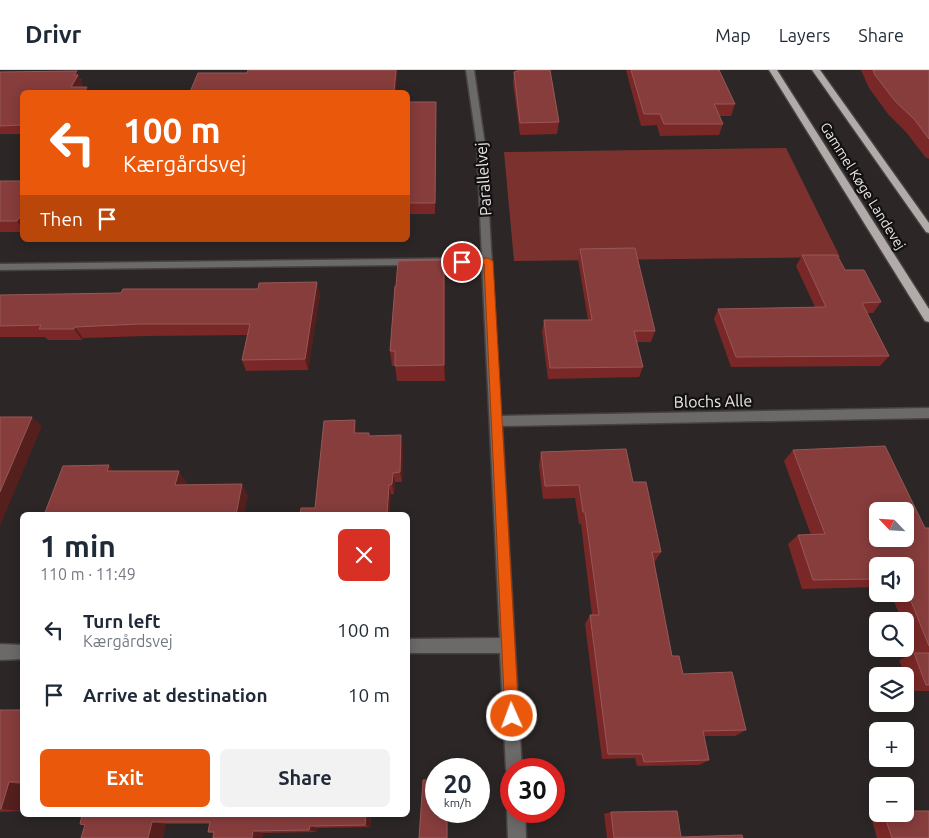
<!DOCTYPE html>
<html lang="en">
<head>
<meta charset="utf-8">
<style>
	:root { --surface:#fff; --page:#f2f2f3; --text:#1f2937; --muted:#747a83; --line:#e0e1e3; --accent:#ea580c }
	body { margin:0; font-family:Ubuntu,sans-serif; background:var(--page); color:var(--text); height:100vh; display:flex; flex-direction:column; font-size:19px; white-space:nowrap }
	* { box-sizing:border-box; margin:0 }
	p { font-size:16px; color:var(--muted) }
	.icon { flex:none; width:28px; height:28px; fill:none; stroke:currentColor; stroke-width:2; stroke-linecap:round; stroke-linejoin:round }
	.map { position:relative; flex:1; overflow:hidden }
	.side { position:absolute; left:20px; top:442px; width:390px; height:305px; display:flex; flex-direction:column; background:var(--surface); border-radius:8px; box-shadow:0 2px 12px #0003 }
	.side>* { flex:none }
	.hud { position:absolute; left:20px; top:20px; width:390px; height:152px; border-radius:8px; box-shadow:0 2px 12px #0003; background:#ea580c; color:#fff; overflow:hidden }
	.needle { width:32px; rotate:295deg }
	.buttons { position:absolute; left:869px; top:432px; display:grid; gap:10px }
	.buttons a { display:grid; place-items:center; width:45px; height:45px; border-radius:8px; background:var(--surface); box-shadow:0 2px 12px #0003; font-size:25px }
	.speed { position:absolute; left:425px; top:688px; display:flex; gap:10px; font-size:25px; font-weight:700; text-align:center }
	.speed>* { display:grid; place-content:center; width:65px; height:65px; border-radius:50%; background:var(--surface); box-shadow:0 2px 12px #0003; line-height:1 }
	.speed small { font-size:12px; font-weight:400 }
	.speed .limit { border:8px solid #d22; background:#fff; color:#111 }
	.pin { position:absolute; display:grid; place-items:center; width:42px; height:42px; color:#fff; margin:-21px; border:2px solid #fff; border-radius:50%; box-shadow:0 1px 5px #0007 }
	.me { position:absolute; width:55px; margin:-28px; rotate:358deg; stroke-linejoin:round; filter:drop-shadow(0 0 4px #0008) }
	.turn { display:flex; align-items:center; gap:18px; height:105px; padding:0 20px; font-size:22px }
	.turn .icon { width:65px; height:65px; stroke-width:2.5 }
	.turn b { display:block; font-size:35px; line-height:42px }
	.then { display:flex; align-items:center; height:48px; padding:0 20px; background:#0003; gap:10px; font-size:19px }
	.round { display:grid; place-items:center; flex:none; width:52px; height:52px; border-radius:8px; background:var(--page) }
	.head { display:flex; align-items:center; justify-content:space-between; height:85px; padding:0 20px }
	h1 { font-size:30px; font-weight:700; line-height:38px }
	.button { display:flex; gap:10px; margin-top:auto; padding:10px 20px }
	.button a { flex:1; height:58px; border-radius:8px; background:var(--accent); color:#fff; font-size:20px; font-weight:700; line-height:58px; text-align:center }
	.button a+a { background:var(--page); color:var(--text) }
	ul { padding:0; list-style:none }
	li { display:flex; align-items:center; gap:15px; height:65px; padding:0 20px }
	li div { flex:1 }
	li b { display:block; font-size:19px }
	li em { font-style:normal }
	header { display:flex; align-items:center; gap:30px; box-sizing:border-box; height:70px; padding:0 25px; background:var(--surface); border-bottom:1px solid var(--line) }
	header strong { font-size:24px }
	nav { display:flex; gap:28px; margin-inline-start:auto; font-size:18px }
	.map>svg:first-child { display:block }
</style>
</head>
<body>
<header>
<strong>Drivr</strong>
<nav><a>Map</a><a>Layers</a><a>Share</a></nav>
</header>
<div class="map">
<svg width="929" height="768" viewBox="0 0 929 768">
	<rect width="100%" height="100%" fill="#2c2626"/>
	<path fill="#7b322e" d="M786,78L840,187L514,191L504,82Z"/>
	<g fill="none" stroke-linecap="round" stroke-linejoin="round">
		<defs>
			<g id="minor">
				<path d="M466,0H474L485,75L501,346L929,338V348L502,356L522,699H511V706L508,705L506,699L500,583H408V569L500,568L482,194L0,200V194L482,188L477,75Z"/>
				<path d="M0,574L22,575V589L0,590Z"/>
				<path d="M511,734V741H525L526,768H508L507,741Z"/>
			</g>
			<g id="major">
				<path d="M769,0H777L929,239V252L925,251Z"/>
				<path d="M812,0H820L929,153V163L926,162Z"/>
			</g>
		</defs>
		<use href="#minor" stroke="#474141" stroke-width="3"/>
		<use href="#major" stroke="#474141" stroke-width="3"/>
		<use href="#minor" fill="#6c6969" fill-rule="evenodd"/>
		<use href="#major" fill="#b1abaa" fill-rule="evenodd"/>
	</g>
	<g fill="#7a2827">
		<path d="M516,0H550L559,52L557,64L520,65L513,13L514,2H516Z"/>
		<path d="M626,0H719L735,34L731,46H719L723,54L719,65L660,66L657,55L641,56Z"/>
		<path d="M861,0H929V89L928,88H926L906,62L888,44L869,18Z"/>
		<path d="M0,2L81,9V10L82,14L81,17H87L90,22H22V64H0Z"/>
		<path d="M408,32L436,42L435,144H408Z"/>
		<rect x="0" y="111" width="22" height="51"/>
		<path d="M580,179L655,261L651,272H637L643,297L639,307L548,309L542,262L544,250H588L578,190Z"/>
		<path d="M802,185L845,200L881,232L873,243H867L889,286L880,296L731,297L714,249L718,239L815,237L796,196Z"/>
		<path d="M444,190L445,311H397L395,296H392L390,281L396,216Z"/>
		<path d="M320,224L308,300L246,301L242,290L247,265L146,266L83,268L82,270H48L45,267H0V225Z"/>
		<path d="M357,361V363L370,366L403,375L402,412H395L394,424L315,438Z"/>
		<path d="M793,380L925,458H929V621H911L899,590L914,583L905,559V551H902L891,524H905V496H878V517L802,519L788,474L798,465H811L784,391Z"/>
		<path d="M541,382L633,412L661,482L654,493L672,586L683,604L746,660L735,666H704L709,690L699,695L637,696L635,688L602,689L585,554L590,545H592L581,454H579L575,428L543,429L539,395Z"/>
		<path d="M0,640H22V741L0,742Z"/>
		<path d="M611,742L681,767L743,768H607L604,744Z"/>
		<path d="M878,742V744H905L929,768H877L870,743Z"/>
		<path d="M82,745H371L370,757L317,758V762L263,763L262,768H213L214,763L208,762L209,754H80Z"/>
	</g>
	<g fill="#551f1e">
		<path d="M396,0H398L396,22H394Z"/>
		<path d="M77,1L82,14L77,22L71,17L74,5Z"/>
		<path d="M87,17L90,22H84Z"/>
		<path d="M22,144V159L17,151Z"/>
		<path d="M444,190L445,207V311L444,295Z"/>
		<path d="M317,212L320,224L308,300L305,289Z"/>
		<path d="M75,257L83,268L82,270L74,259Z"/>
		<path d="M32,347L42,356L0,456V422Z"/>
		<path d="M355,350L357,361L356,373L354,363Z"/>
		<path d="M401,365L403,375L402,412L400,402Z"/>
		<path d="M109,395L119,407L107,401Z"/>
		<path d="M179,401L187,413L183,426L175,415Z"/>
		<path d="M393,403L395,412L394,424L392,414Z"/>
		<path d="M242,414L248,426L244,445H236Z"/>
		<path d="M389,415L391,424L390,445H387Z"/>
		<path d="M9,712L22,715V741L1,739Z"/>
		<rect x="447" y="741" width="1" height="27"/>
		<path d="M366,745H371L370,757L365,755Z"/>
		<path d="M152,752L166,754L163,768H148Z"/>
		<path d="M310,756L317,758V762L309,760Z"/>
		<path d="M253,761L263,763L262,768H252Z"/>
	</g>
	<g fill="#863d3c" stroke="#965857" fill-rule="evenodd">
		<path d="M248,0H396L394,22H190L198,3H247Z"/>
		<path d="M518,0H550L559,52L520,53L514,2L518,1Z"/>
		<path d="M631,0H719L735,34H714L723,54H664L660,44H644Z"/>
		<path d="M873,0H929V69L914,49L895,31L875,5Z"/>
		<path d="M77,1L74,5H78L71,17H87L84,22H22V55L0,56V2Z"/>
		<path d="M408,32H436L435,133H408Z"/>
		<path d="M0,111H22V144L17,151H0Z"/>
		<path d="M635,178L655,261H634L643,297L550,298L544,250H592L580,179Z"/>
		<path d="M802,185H837L845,200H864L881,232L862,233L889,286L736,287L718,239L826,237Z"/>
		<path d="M444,190V295L395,296V281H390L395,216H396L398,191Z"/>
		<path d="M317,212L305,289L242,290L250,254H139L75,257L74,259H39L41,255L0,256V225L121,223L123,219H258L259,213Z"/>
		<path d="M0,347H32L0,422Z"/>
		<path d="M355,350L354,363H369V366L401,365L400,402L393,403L392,414L389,415L387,445H300L301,438H315L324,351Z"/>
		<path d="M885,376L925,458H929V576L905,516V496H878V509L813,510L798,465L825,464L793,380ZM878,441H905V469H878Z"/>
		<path d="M626,379L633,412H646L661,482H652L672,586H679L683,604L732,602L746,660L703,661L709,690L644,692L642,684H608L590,545H599L585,442H583L579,415L545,416L541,382Z"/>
		<path d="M109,395L107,401H179L175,415L242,414L236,445H44L63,396Z"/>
		<path d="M914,583H929V615H926Z"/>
		<path d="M0,640H22V712H9L1,739H0Z"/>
		<path d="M423,710H436V741H447V768H419Z"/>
		<path d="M677,741L681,767L742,765L743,768H614L611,742Z"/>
		<path d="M905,741H929V768H892L884,744H905Z"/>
		<path d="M82,745H366L365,755L310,756L309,760L253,761L252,768H213L214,762H208L210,752H152L148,768H81L85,755L80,754Z"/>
	</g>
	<path fill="#ea580c" stroke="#983908" d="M488,188L493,191L519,646L517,651L512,653L507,651L505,646L484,194L462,195L457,192L462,189Z"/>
	<g text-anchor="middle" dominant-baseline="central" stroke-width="4.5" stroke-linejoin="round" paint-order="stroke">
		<g font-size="14" fill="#ebe7e7" stroke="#121010">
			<text transform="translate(863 116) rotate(58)">Gammel Køge Landevej</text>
		</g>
		<g font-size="16" fill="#ebe7e7" stroke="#121010">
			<text transform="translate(483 109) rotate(-94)">Parallelvej</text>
			<text transform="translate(713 331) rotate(-1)">Blochs Alle</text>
		</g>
	</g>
</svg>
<div class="buttons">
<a><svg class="needle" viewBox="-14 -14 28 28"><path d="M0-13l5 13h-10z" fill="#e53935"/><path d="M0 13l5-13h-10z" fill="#747a83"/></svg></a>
<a><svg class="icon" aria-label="sound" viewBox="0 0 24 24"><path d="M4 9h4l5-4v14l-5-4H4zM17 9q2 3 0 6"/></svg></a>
<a><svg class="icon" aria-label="search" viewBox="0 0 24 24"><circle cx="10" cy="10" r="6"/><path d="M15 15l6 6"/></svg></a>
<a><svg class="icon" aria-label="layers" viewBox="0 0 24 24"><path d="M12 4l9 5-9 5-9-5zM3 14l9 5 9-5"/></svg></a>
<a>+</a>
<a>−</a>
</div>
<div class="speed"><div>20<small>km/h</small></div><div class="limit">30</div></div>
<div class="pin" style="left:462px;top:192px;background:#d93025"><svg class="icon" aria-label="arrive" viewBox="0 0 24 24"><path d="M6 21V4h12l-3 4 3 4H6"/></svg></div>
<svg class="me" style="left:512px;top:646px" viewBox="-20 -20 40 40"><circle r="17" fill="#ea580c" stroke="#fff" stroke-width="3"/><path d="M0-11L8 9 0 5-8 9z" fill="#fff"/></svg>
<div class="hud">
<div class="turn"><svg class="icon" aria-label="left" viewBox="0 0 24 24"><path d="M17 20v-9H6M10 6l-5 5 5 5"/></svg><div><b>100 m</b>Kærgårdsvej</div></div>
<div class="then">Then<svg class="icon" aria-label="arrive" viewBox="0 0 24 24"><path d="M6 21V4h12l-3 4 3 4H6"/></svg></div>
</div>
<section class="side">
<div class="head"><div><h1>1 min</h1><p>110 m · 11:49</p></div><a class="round" style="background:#d93025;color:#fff"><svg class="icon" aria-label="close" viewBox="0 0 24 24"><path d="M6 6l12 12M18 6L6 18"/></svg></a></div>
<ul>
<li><svg class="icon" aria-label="left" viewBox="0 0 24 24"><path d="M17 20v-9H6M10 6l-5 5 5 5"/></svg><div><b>Turn left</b><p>Kærgårdsvej</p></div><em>100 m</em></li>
<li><svg class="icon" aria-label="arrive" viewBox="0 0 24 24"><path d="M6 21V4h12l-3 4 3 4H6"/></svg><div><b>Arrive at destination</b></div><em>10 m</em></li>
</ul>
<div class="button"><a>Exit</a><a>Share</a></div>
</section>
</div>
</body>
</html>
